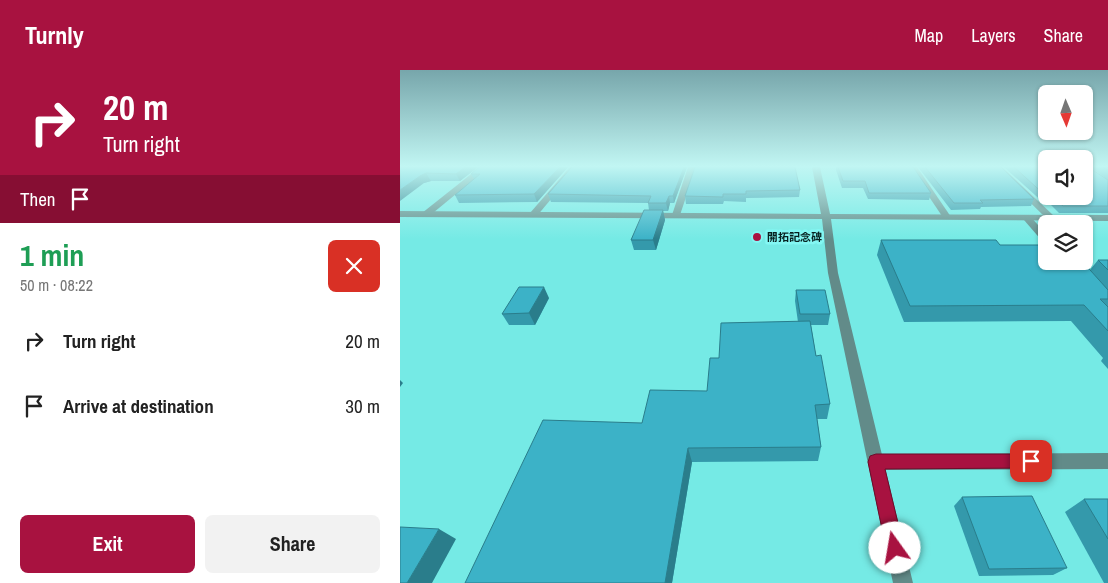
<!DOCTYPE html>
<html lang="en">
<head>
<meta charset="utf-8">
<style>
	:root { --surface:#fff; --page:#f2f2f2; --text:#222; --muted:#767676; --accent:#a81240 }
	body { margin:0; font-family:"Archivo Narrow","Noto Sans JP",sans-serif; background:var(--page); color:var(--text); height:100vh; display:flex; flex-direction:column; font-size:19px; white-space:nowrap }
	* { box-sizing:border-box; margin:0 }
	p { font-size:16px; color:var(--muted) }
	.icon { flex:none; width:28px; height:28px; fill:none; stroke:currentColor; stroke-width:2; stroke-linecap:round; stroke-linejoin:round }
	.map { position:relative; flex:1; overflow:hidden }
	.details { display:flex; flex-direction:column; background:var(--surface); width:400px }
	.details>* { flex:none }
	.hud { background:#a81240; color:#fff; overflow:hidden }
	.needle { width:32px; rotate:178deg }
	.buttons { position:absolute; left:638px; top:15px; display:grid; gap:10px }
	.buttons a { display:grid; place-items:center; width:55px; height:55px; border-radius:8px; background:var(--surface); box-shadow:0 1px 4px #0004; font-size:25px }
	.pin { position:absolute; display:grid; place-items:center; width:42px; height:42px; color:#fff; margin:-21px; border-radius:10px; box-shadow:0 2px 8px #0006 }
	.me { position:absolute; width:55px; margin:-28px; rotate:347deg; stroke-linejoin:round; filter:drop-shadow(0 0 4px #0008) }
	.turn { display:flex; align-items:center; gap:18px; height:105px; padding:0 20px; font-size:22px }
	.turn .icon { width:65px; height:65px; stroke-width:2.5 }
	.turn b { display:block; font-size:35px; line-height:42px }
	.then { display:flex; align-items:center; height:48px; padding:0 20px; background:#0003; gap:10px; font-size:19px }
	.round { display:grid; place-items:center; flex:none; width:52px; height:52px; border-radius:8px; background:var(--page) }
	.headline { display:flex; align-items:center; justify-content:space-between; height:85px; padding:0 20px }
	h1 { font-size:30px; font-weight:700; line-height:38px; color:#1e9e55 }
	.cta { display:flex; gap:10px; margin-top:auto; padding:10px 20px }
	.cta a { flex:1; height:58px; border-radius:8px; background:var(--accent); color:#fff; font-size:20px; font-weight:700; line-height:58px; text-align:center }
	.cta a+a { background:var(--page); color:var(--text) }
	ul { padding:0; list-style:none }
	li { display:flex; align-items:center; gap:15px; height:65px; padding:0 20px }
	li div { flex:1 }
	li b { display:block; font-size:19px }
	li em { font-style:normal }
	header { display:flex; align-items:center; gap:30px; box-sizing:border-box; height:70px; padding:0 25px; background:var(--accent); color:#fff }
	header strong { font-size:24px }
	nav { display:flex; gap:28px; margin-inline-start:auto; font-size:18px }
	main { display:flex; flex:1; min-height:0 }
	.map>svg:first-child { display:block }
</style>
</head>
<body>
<header>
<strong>Turnly</strong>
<nav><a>Map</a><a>Layers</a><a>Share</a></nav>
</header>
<main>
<section class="details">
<div class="hud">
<div class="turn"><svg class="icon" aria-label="right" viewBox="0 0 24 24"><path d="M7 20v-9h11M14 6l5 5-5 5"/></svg><div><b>20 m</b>Turn right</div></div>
<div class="then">Then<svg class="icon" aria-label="arrive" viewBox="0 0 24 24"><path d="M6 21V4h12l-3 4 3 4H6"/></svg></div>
</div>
<div class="headline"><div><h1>1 min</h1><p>50 m · 08:22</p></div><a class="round" style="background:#d93025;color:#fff"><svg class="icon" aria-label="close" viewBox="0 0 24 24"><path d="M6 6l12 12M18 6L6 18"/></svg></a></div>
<ul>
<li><svg class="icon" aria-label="right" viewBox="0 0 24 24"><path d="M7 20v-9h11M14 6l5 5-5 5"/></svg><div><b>Turn right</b></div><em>20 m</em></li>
<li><svg class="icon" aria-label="arrive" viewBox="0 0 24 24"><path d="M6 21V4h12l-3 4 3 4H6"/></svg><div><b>Arrive at destination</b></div><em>30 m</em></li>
</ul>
<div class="cta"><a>Exit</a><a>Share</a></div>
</section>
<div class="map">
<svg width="708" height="513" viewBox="0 0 708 513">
	<rect width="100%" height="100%" fill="#75eae5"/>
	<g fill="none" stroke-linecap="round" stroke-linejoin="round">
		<g fill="#628b89" fill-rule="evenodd">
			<path d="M80,97H89L28,147H22V143Z"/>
			<path d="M170,97H178L136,147H130V143Z"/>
			<path d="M288,97H296L280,145L273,147L272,145Z"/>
			<path d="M509,97H517L551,147L550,149H544Z"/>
			<path d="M594,97H602L654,146V150H648Z"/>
			<path d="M627,145L630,146L646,164V173L643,172L624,150V146Z"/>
			<path d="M708,383V399L476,400L470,398L468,392L470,386L476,384Z"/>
		</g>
		<path fill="#628b89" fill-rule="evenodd" d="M412,97H420L430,144L708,145V151L431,149L438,203L513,513H493L428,203L422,149L0,147V141L421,144Z"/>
	</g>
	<g fill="#3499ab">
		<path d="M0,97H78L60,111H31L24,113Z"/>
		<path d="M79,97H168L137,132L59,133L55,125L74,109L71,104Z"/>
		<path d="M172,97H287L274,133H270L268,141H263L265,150L256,180H234L231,170L249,140L248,133L151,132L148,124Z"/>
		<path d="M295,97L400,120L399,127L346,128V132L324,131L323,134H286L285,126Z"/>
		<path d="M436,97H513L531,123L529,130L468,129L463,118H442L436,100Z"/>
		<path d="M518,97H601L634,129L631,136L581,137L580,139L551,140Z"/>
		<path d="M604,97H646L708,110V143H659L651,135H646Z"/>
		<path d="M690,97H708V110Z"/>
		<path d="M481,170L600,175L646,191L690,200L698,190H708V299L701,291L703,288L671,251L504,252L477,185Z"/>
		<path d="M396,220L430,244L428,255H411L416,286L430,334L427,349H417L421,377L418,391L292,392L272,513H65L242,353L307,321L319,288L398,252L395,231Z"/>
		<path d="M149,228L135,255H109L102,244Z"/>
		<path d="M562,427L667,498L653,505L579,506L554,436Z"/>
		<path d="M684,429H708V513H704L665,442Z"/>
	</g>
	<g fill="#2a7d8b">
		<path d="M65,97H78L60,111L56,104Z"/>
		<path d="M160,97H168L137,132L134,124Z"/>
		<path d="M284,97H287L274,133L273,126Z"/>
		<path d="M26,103L31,111L24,113L0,131V120L20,106Z"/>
		<path d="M269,126L270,133L268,141L266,133Z"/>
		<path d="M263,140L265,150L256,180L253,170Z"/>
		<path d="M144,217L149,228L135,255L129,243Z"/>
		<path d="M0,310L3,313L0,317Z"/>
		<path d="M288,378L292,392L272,513H265Z"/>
		<path d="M39,459L56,469L32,513H7Z"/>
	</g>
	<g fill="#3cb2c7" stroke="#2a7d8b">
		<path d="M0,97H65L56,104L26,103L20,106L0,120Z"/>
		<path d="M79,97H160L134,124L55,125L80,104H71Z"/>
		<path d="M172,97H284L273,126H269L266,133H248L251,126L148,124Z"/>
		<path d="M295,97H395L400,120L346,121V124H323V127L285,126Z"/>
		<path d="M438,97H513L531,123H469L465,111H443Z"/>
		<path d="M525,97H601L634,129L580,130L583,133H554Z"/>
		<path d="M614,97H646V126Z"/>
		<path d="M684,97H688L708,110V136H663L655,129H649L647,126H684Z"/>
		<path d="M703,97H708V100Z"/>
		<path d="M244,140H263L253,170H231Z"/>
		<path d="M481,170H596L600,175H642L646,179V191H682L708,220V229H700L708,237V261L684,235L510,236Z"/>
		<path d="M698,190H708V200Z"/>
		<path d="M119,217H144L129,243L102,244Z"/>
		<path d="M396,220H425L430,244H400Z"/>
		<path d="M410,251L416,286L421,285L430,334L415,335L421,377L288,378L265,513H65L143,350L242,353L250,320L307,321L310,288H319L321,253Z"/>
		<path d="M632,426L667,498L589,499L562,427Z"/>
		<path d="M684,429H708V469Z"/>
		<path d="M0,457L39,459L7,513H0Z"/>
	</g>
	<linearGradient id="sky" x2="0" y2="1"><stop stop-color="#77a6ab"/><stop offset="0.57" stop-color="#c1f6f3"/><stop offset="1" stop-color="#c1f6f3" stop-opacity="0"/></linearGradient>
	<rect width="708" height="169" fill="url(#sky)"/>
	<path fill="#a81240" stroke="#6d0c2a" d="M476,384H631L636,386L638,391L636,396L631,398L485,399L504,478L501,485L495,487L489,485L486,478L468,392L470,386Z"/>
	<circle fill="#a81240" stroke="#83f7f3" stroke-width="2" cx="357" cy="167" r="5"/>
	<g text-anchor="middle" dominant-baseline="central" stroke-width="5" stroke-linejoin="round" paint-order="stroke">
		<g font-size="11" font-weight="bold" fill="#072120" stroke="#83f7f3" text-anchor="start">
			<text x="367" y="167">開拓記念碑</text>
		</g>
	</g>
</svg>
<div class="buttons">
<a><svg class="needle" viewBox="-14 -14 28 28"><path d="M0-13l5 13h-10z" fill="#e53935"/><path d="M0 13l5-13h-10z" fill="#767676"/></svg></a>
<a><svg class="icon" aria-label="sound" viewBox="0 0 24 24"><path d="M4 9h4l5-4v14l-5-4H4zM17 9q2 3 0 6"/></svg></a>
<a><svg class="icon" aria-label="layers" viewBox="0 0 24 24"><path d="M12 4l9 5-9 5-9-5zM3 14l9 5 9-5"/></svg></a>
</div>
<div class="pin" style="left:631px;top:391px;background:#d93025"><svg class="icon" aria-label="arrive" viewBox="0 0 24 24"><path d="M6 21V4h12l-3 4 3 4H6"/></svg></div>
<svg class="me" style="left:495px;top:478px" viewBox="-20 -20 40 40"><circle r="19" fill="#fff"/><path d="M0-13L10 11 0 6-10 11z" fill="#a81240"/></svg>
</div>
</main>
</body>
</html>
